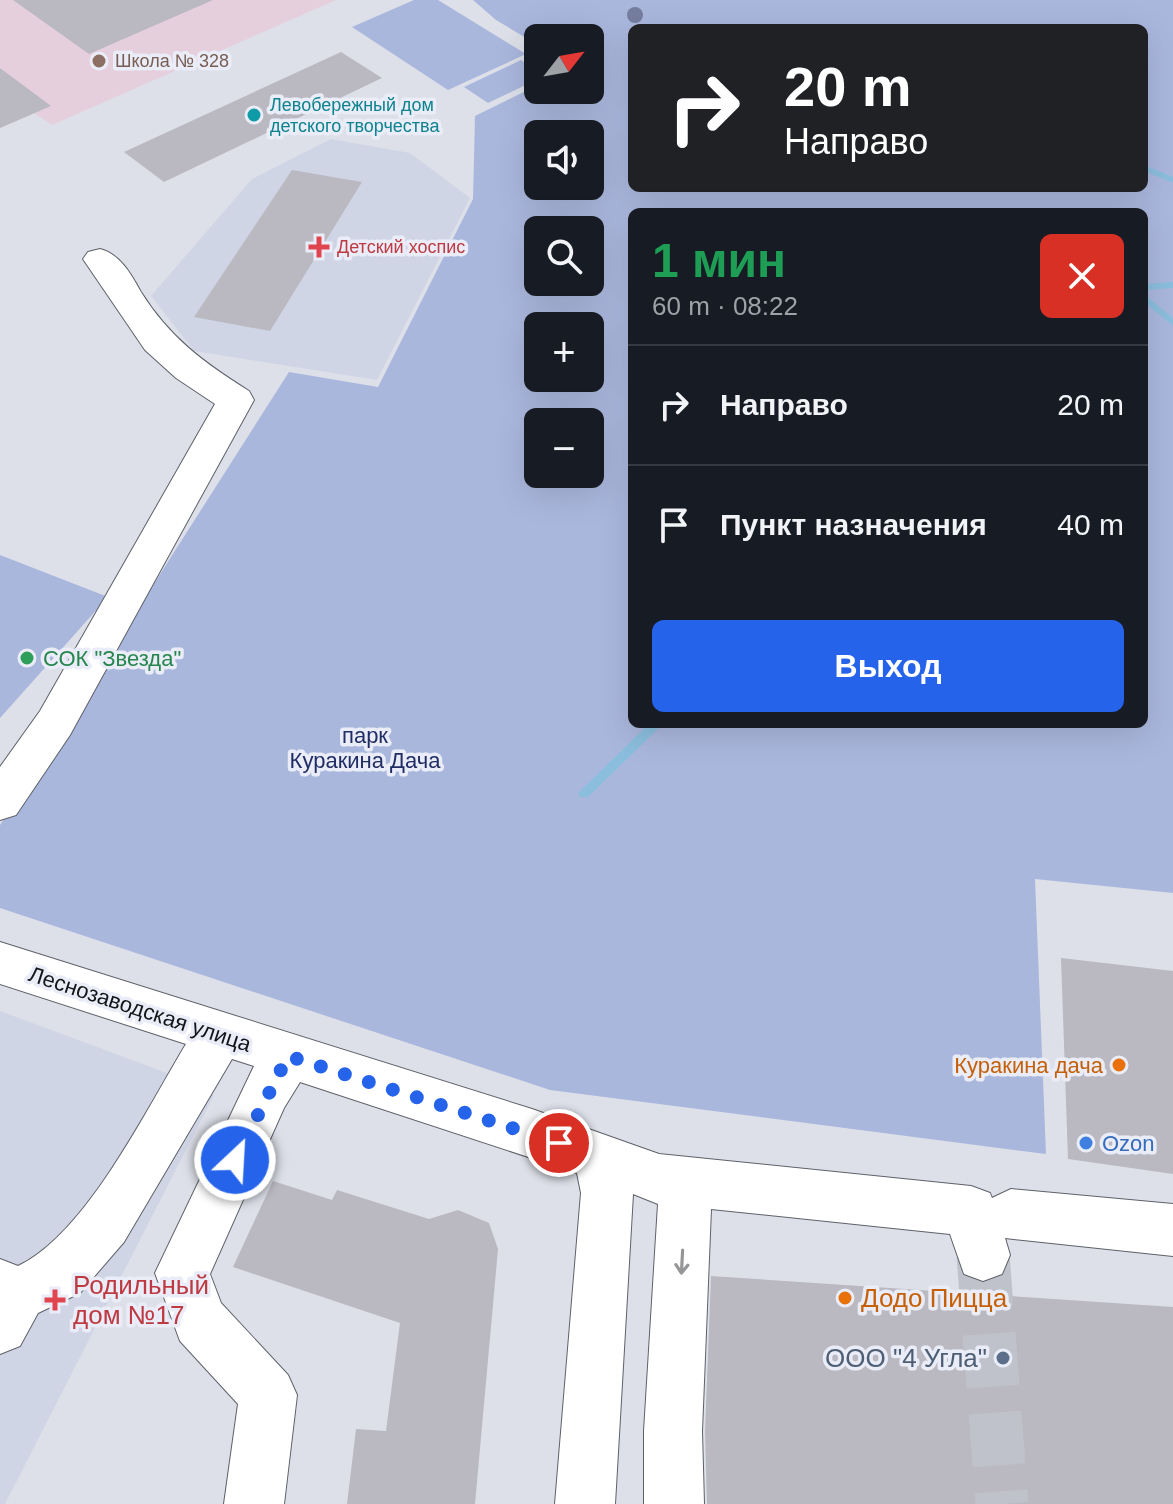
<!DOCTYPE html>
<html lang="ru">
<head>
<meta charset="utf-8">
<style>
	:root { --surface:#171b24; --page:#242831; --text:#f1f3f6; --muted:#9ea1a6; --line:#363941; --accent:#2563eb }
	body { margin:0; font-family:Arial,sans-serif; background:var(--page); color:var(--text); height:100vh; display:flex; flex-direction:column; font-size:30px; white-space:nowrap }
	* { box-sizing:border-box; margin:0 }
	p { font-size:26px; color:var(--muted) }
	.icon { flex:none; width:44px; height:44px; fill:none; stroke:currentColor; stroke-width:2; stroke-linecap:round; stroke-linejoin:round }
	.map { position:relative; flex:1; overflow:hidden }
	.details { position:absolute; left:628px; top:208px; width:520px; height:520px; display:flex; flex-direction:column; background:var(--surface); border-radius:12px; box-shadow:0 8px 32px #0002 }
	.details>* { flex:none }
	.guide { position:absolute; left:628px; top:24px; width:520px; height:168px; border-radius:12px; box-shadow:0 8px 32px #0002; background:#202124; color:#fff; overflow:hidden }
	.needle { width:52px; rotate:59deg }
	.tools { position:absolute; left:524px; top:24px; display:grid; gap:16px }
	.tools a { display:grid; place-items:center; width:80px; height:80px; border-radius:12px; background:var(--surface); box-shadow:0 8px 32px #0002; font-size:40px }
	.pin { position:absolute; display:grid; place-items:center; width:68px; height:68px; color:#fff; margin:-34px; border:4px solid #fff; border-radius:50%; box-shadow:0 2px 8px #0007 }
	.me { position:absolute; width:88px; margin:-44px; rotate:25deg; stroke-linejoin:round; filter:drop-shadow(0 0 6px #0008) }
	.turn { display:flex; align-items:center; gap:28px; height:168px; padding:0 24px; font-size:36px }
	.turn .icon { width:104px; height:104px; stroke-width:2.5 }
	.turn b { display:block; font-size:56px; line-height:68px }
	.round { display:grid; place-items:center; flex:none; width:84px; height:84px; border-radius:12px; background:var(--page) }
	.headline { display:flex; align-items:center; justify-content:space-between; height:136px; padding:0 24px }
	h1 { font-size:48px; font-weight:700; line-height:60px; color:#1e9e55 }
	.action { display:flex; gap:16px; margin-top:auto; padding:16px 24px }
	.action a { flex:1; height:92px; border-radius:12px; background:var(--accent); color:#fff; font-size:32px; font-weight:700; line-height:92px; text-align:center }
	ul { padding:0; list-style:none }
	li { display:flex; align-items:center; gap:24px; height:120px; padding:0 24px; border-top:2px solid var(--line) }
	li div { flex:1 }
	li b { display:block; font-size:30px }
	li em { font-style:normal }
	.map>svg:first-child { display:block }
</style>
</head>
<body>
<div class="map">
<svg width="1173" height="1504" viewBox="0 0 1173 1504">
	<rect width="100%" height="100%" fill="#dde0e9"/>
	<g fill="#d0d5e5">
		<path d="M331,139L410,153L470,198L377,380L194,351L151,296L252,179Z"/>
		<path d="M0,1011L191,1082L214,1095L5,1504H0Z"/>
	</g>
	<path fill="#e6cfdc" d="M0,0H336L52,125L34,113L0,128Z"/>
	<g fill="#aab7dd" fill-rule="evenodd">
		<path d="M414,0H438L526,54L448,90L352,27Z"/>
		<path d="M473,0H1173V893L1035,879L1046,1154L550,1090L0,908V825L289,372L378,387L473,199L475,116L538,85V90H590V38H538V45L496,20ZM632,28H1144V188H632ZM538,134H590V186H538ZM632,212H1144V724H632ZM538,230H590V282H538ZM538,326H590V378H538ZM538,422H590V474H538Z"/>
		<path d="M521,60L538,71V79L488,103L464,87Z"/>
		<path d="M0,555L108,597L0,718Z"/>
	</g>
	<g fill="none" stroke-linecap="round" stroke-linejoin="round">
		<g fill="#8bbedd" fill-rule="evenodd">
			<path d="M1144,165L1173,177V183L1144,171Z"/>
			<path d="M1173,282V288L1144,290V284Z"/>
			<path d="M1144,294L1173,318V326L1144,302Z"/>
			<path d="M649,724H663L588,797H580L578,794L580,791Z"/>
		</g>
	</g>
	<g fill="#bab8c1">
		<path d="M13,0H213L89,54Z"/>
		<path d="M341,52L382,78L164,182L124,152Z"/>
		<path d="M0,68L51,106L0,128Z"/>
		<path d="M292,170L362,182L270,331L194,317Z"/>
		<path d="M1061,958L1173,971V1174L1068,1159Z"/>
		<path d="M273,1181L332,1200L337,1190L429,1219L458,1210L489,1223L498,1249L475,1504H347L356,1429L386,1431L400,1323L233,1267Z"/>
		<path d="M711,1276L1173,1307V1504H707L705,1431Z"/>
	</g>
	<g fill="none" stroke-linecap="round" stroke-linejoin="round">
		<path stroke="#bfc2ca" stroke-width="53" stroke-dasharray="53 26" stroke-linecap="butt" d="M983,1255L1002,1504"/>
		<defs>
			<g id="minor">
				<path d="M100,249C120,254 131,274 141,292C169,337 204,363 249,391L254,400L70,735L16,815L0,820V767L40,711L215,404L176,378L145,350L83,259L88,252Z"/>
				<path d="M0,942L532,1109L659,1154L971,1186L990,1193L992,1198L1011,1189L1173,1204V1256L1005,1238L1010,1255L1002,1274L983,1281L964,1274L950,1234L711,1209L702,1431L704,1504H644V1431L658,1204L633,1194L615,1504H555L581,1193L577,1173L300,1082L284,1108L210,1274L221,1303L288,1375L297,1395L284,1504H224L238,1404L180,1341L155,1273L254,1066L232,1059L124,1242L80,1293L38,1313L20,1346L0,1354V1259L18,1266C86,1234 146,1110 186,1044L0,984Z"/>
			</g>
		</defs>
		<use href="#minor" stroke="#5e6168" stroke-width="2"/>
		<use href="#minor" fill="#fff" fill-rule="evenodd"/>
	</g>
	<circle fill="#767ea0" cx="635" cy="15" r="8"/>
	<defs><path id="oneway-shaft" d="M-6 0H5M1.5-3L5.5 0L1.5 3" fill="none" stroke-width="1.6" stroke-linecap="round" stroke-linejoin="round" transform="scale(2)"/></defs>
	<use stroke="#959697" href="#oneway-shaft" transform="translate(682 1262) rotate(93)"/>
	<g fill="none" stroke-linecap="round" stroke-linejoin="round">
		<path stroke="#2563eb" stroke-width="14" stroke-dasharray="0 25.2" d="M235,1160L288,1056L559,1143"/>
	</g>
	<circle fill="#8d6e63" stroke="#eaedf7" stroke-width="3" cx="99" cy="61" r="8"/>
	<circle fill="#0f9aa8" stroke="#eaedf7" stroke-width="3" cx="254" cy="115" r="8"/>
	<g fill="#e0444e" stroke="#eaedf7" stroke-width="3">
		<path d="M315 235h8v8h8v8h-8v8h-8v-8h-8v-8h8z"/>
		<path d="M51 1288h8v8h8v8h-8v8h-8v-8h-8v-8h8z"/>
	</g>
	<circle fill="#2e9e5b" stroke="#eaedf7" stroke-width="3" cx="27" cy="658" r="8"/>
	<g fill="#e8710a" stroke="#eaedf7" stroke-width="3">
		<circle cx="1119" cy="1065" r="8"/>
		<circle cx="845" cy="1298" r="8"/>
	</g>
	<circle fill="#3f7fe0" stroke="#eaedf7" stroke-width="3" cx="1086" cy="1143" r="8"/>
	<circle fill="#5c6f8a" stroke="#eaedf7" stroke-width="3" cx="1003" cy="1358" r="8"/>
	<g text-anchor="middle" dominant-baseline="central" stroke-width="7" stroke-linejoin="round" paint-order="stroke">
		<g font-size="18" fill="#785e54" stroke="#eaedf7" text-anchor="start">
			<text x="115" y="61">Школа № 328</text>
		</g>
		<g font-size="18" fill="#0d838f" stroke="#eaedf7" text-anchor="start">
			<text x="270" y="105">Левобережный дом<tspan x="270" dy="21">детского творчества</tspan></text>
		</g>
		<g font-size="18" fill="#be3a42" stroke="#eaedf7" text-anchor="start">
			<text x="337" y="247">Детский хоспис</text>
		</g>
		<g font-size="22" fill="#27864d" stroke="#eaedf7" text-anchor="start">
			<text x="43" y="658">СОК "Звезда"</text>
		</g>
		<g font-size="22" fill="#212d65" stroke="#eaedf7">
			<text x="365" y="735">парк<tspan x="365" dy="25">Куракина Дача</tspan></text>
		</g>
		<g font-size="22" fill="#141518" stroke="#eaedf7">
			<text transform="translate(140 1009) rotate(18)">Леснозаводская улица</text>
		</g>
		<g font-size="22" fill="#c56008" stroke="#eaedf7" text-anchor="end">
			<text x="1103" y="1065">Куракина дача</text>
		</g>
		<g font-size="22" fill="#366cbe" stroke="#eaedf7" text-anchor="start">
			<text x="1102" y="1143">Ozon</text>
		</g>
		<g font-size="26" fill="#be3a42" stroke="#eaedf7" text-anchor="start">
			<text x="73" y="1285">Родильный<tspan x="73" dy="30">дом №17</tspan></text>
		</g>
		<g font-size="26" fill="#c56008" stroke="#eaedf7" text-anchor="start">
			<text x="861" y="1298">Додо Пицца</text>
		</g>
		<g font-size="26" fill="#4e5e75" stroke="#eaedf7" text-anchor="end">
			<text x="987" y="1358">ООО "4 Угла"</text>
		</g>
	</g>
</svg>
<div class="tools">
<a><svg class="needle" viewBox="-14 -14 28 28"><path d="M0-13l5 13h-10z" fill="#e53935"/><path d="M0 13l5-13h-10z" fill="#9ea1a6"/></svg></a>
<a><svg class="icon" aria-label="sound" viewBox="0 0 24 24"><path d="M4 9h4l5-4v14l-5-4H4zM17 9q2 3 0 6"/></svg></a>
<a><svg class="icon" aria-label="search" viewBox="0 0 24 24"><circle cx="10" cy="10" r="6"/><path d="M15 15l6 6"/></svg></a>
<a>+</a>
<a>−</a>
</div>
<div class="pin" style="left:559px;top:1143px;background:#d93025"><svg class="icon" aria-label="arrive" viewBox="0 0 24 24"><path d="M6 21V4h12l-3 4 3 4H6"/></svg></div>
<svg class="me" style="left:235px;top:1160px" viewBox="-20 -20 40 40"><circle r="17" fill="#2563eb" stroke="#fff" stroke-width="3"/><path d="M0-11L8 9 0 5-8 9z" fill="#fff"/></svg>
<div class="guide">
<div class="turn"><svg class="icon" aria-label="right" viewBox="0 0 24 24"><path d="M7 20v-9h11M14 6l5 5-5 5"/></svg><div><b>20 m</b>Направо</div></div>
</div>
<section class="details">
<div class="headline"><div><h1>1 мин</h1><p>60 m · 08:22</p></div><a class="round" style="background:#d93025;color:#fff"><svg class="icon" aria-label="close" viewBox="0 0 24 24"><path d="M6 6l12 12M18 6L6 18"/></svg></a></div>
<ul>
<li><svg class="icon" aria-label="right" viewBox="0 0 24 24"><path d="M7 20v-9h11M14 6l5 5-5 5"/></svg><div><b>Направо</b></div><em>20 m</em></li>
<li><svg class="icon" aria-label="arrive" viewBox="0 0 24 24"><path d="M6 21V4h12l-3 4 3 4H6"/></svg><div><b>Пункт назначения</b></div><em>40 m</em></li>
</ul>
<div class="action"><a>Выход</a></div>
</section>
</div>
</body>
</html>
